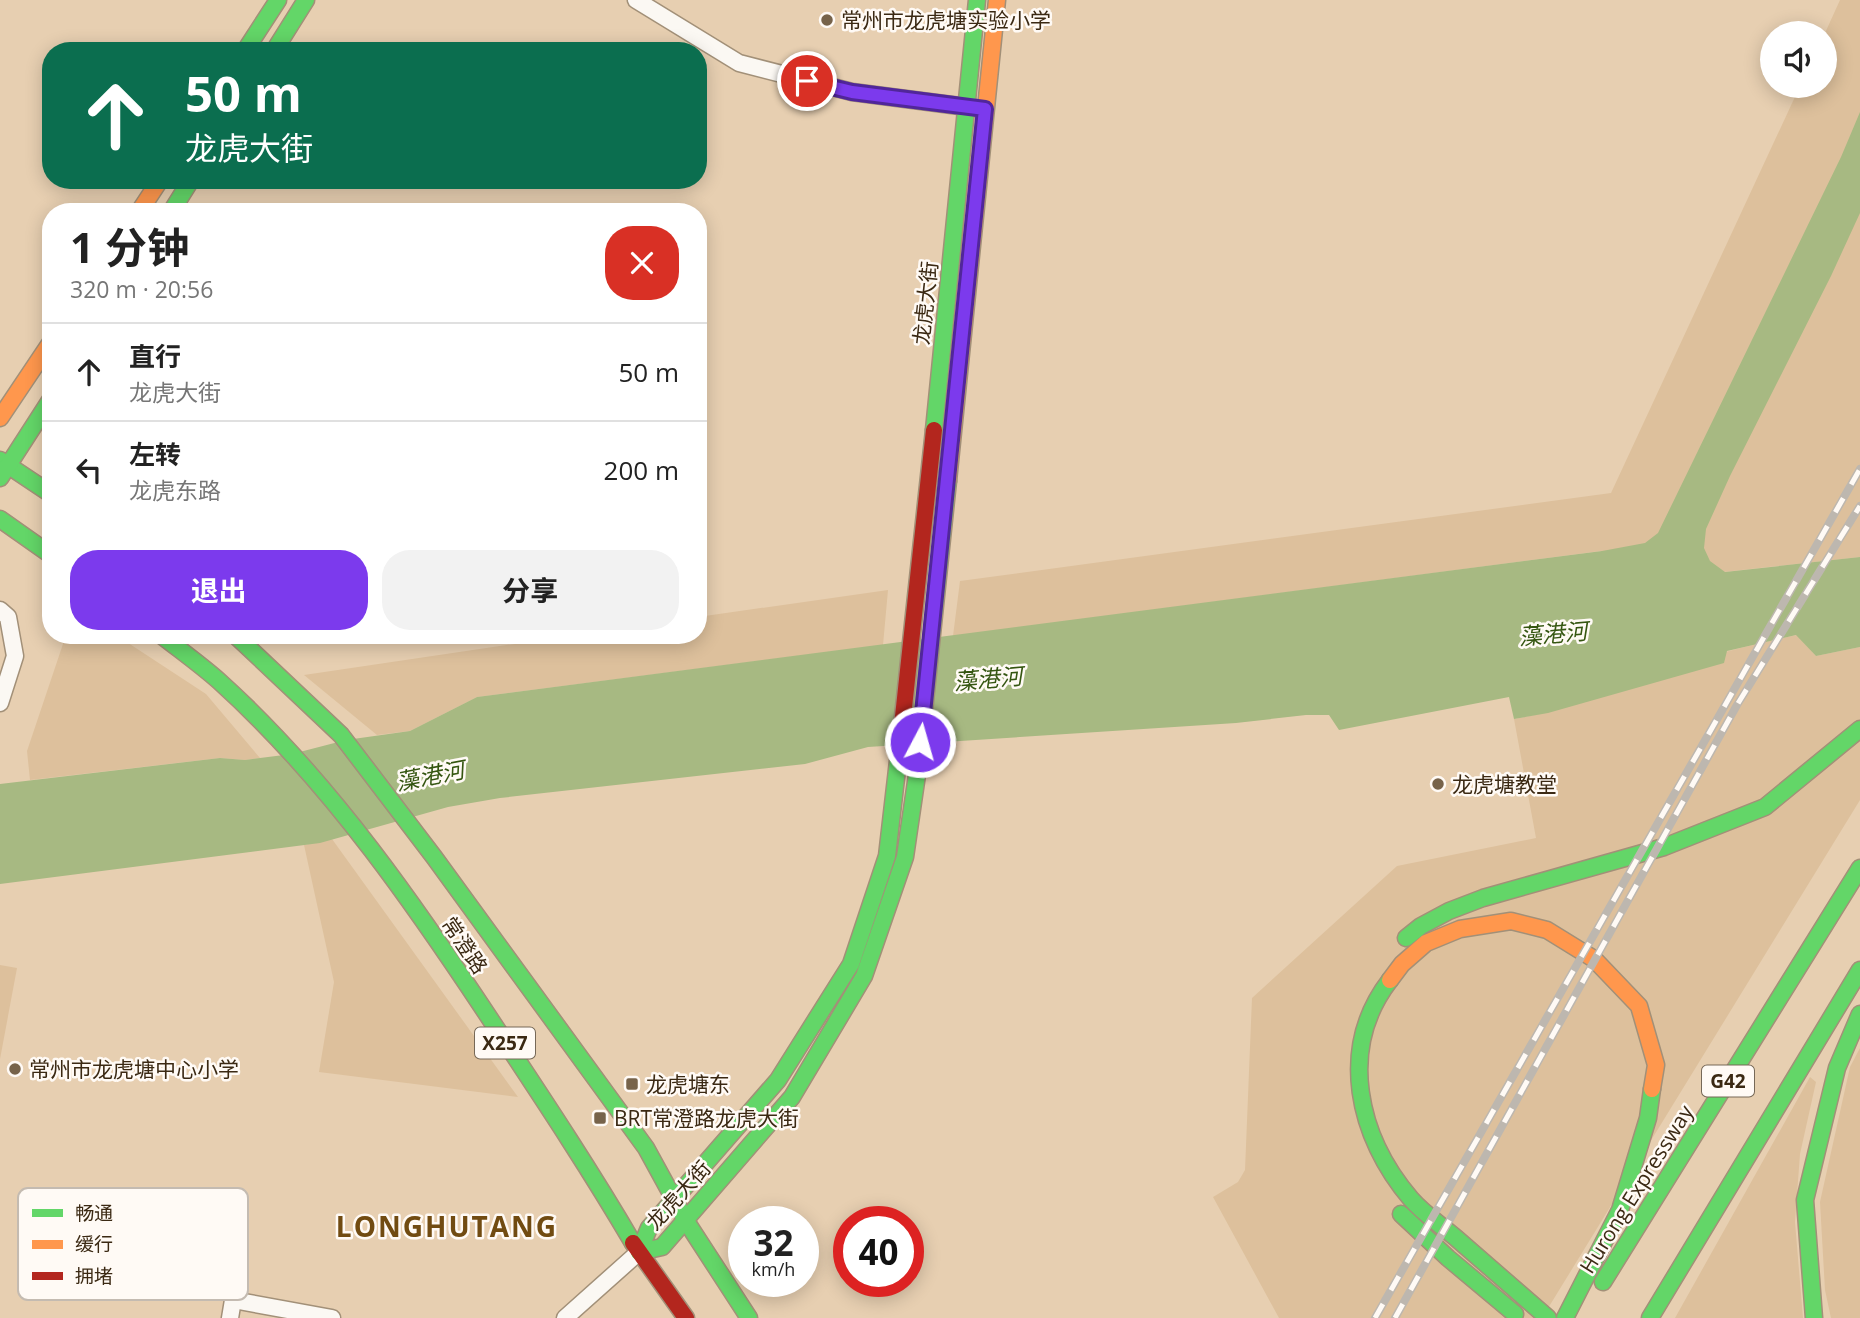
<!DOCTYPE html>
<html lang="zh">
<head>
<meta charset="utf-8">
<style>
	:root { --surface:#fff; --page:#f2f2f2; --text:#222; --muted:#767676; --line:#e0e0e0; --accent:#7c3aed }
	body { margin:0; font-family:"Open Sans","Noto Sans SC",sans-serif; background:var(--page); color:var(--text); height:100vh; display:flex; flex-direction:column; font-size:26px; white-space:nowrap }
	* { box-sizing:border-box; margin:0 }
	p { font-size:23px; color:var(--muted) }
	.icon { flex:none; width:38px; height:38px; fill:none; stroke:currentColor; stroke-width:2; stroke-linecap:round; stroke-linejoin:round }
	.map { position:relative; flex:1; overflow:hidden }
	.details { position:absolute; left:42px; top:203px; width:665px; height:441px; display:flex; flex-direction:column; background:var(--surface); border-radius:28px; box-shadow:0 4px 18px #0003 }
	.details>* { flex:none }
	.hud { position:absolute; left:42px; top:42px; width:665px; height:147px; border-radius:28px; box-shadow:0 4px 18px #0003; background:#0b6e4f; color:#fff; overflow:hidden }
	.buttons { position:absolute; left:1760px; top:21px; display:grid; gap:14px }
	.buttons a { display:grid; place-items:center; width:77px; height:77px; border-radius:50%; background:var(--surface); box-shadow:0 4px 18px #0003; font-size:35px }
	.speed { position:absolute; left:728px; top:1206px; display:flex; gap:14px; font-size:35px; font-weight:700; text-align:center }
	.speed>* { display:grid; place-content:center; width:91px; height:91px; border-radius:50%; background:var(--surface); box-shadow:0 4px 18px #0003; line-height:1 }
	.speed small { font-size:18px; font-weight:400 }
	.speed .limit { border:10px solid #d22; background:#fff; color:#111 }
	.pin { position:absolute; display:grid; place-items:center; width:60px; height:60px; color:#fff; margin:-30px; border:4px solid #fff; border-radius:50%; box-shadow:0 2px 7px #0007 }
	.me { position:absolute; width:77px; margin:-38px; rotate:6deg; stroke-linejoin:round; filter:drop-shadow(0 0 5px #0008) }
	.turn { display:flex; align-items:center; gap:24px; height:147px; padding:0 28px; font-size:32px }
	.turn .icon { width:91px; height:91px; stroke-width:2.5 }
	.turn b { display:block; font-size:49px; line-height:60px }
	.round { display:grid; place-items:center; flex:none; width:74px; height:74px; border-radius:28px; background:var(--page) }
	.head { display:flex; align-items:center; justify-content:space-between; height:119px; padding:0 28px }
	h1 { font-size:42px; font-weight:700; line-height:52px }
	.cta { display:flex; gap:14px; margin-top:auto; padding:14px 28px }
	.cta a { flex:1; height:80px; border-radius:28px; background:var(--accent); color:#fff; font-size:28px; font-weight:700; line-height:80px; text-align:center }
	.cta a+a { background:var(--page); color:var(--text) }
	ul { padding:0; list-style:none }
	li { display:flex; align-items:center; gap:21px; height:98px; padding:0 28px; border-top:2px solid var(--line) }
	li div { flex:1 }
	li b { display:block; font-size:26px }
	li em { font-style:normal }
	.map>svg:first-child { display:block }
</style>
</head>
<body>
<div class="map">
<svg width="1860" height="1318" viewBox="0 0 1860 1318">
	<rect width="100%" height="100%" fill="#e7cfb1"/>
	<g fill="#ddc09c">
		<path d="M1840,0H1860V557L1606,585L1601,551L953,636L960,581L1611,493L1800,86H1825V33Z"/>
		<path d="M888,590L883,645L477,697L410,731L377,735L304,675L575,635H698V617Z"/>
		<path d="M66,635H116L206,694L260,758L245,760L220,758L30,780L27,751Z"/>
		<path d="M1797,635L1816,656L1860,647V800L1542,1318H1279L1213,1197L1238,1182L1245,1170L1252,998L1397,866L1536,838L1514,719C1589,706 1656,671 1729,651C1751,645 1774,640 1797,635Z"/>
		<path d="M332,839L518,1097L319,1072L334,982L304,845Z"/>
		<path d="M0,965L17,968L0,1059Z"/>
		<path d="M1860,1048V1318H1831L1825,1290L1820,1202L1850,1067Z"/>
		<path d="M1810,1077L1816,1082L1800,1154L1795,1222L1803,1318H1675Z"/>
	</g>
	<path fill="#a7b982" d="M1860,112V213L1831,276L1730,476L1706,529L1704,548L1710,561L1725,572L1860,557V647L1816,656L1796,635L1727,651L1724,663L1548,713L1514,719L1509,697L1339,730L1329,715H1306L1236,723L868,747L805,764L500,798L448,807L320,843L0,884V784L220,758L245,760L292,754L346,740L410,731L477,697L1602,551L1645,543L1658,533L1841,157Z"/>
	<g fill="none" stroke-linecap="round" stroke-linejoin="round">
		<defs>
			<g id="street">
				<path d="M636,0L739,63L852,92L975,108"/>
				<path d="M0,610L8,617L15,656L0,703"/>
				<path d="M230,1318L233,1300L332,1318"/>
				<path d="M565,1318L639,1252"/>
			</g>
			<g id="fast">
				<path d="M245,51L278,0"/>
				<path d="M274,51L306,0"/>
				<path d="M171,212L191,180"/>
				<path d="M934,430L977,0"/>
				<path d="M0,460L51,494"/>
				<path d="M0,478L51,399"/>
				<path d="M0,519L51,555"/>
				<path d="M161,635C180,650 201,665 219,681C331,782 420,912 502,1037C547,1105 592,1173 633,1243"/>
				<path d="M235,635L341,735L434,857L646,1148L686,1221L749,1318"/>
				<path d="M1406,938L1421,926L1449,911L1483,898L1664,847L1765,807L1860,729"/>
				<path d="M1390,980C1337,1049 1358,1137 1411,1199C1424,1214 1441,1225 1456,1238C1486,1264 1517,1291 1548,1318"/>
				<path d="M1401,1214L1448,1258L1515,1314"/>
				<path d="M639,1252L662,1247L792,1097L864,976L905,857L918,768L948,481"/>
				<path d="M639,1252L649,1228L778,1080L851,964L887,856L901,735"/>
				<path d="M1603,1282L1860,868"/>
				<path d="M1565,1318L1620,1210L1648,1118L1652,1089"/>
				<path d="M1650,1318L1860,970"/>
				<path d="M1814,1318L1805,1200L1837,1068L1860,1014"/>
			</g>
			<g id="slow">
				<path d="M139,212L160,180"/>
				<path d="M0,418L51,342"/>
				<path d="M948,481L997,0"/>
				<path d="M1390,980L1402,964L1426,943L1460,929L1511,921L1547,930L1594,959L1639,1006L1656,1065L1652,1089"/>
			</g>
			<g id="jam">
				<path d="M901,735L934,430"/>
				<path d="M633,1243L686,1318"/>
			</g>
		</defs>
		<use href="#street" stroke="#a29078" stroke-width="19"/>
		<use href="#fast" stroke="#a29078" stroke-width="19"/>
		<use href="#slow" stroke="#a29078" stroke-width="19"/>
		<use href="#jam" stroke="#a29078" stroke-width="19"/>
		<use href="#street" stroke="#fbf8f3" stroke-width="16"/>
		<use href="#fast" stroke="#63d668" stroke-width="16"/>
		<use href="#slow" stroke="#ff974d" stroke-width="16"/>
		<use href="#jam" stroke="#b3261e" stroke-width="16"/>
		<defs>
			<g id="rail">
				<path d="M1375,1318L1860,469"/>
				<path d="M1395,1318L1737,705L1860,506"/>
			</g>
		</defs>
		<use href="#rail" stroke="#bdb7af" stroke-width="8"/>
		<use href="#rail" stroke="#fffaf5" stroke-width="5" stroke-dasharray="16" stroke-linecap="butt"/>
	</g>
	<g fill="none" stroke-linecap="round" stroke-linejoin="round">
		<defs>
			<path id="route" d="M807,81L852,92L985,109L920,742"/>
		</defs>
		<use href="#route" stroke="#51269a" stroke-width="18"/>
		<use href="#route" stroke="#7c3aed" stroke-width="12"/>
	</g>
	<g fill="#77634a" stroke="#fffaf5" stroke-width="2.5">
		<circle cx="827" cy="20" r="7"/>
		<circle cx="1438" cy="784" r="7"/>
		<circle cx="15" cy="1069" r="7"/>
		<rect x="625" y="1077" width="14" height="14" rx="3.5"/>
		<rect x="593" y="1111" width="14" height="14" rx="3.5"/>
	</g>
	<g text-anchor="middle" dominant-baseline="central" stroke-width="5" stroke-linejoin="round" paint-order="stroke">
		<g fill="#fffaf5" stroke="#766857" stroke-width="2">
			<rect x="475" y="1027.5" width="60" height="31" rx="5"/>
			<rect x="1702" y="1065.5" width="52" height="31" rx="5"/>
		</g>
		<g font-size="19" font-weight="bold" fill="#3b2913">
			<text x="505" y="1043">X257</text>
			<text x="1728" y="1081">G42</text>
		</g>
		<g font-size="21" fill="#3b2913" stroke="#fffaf5" text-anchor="start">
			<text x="841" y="20">常州市龙虎塘实验小学</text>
			<text x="1452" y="784">龙虎塘教堂</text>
			<text x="29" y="1069">常州市龙虎塘中心小学</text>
			<text x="646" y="1084">龙虎塘东</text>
			<text x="614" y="1118">BRT常澄路龙虎大街</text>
		</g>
		<g font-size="21" fill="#3b2913" stroke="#fffaf5">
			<text transform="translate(925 303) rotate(-84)">龙虎大街</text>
			<text transform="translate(465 945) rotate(56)">常澄路</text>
			<text transform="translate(1636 1189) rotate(-58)">Hurong Expressway</text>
			<text transform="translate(678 1195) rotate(-48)">龙虎大街</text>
		</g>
		<g font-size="23" font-style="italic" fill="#355611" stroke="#fffaf5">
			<text transform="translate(1553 633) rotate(-5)">藻港河</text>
			<text transform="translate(988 678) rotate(-5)">藻港河</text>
			<text transform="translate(430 775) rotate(-11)">藻港河</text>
		</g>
		<g font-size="28" font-weight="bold" letter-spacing="2" fill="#714b11" stroke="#fffaf5">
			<text x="447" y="1226">LONGHUTANG</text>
		</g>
	</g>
	<rect x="18" y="1188" width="230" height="112" rx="10" fill="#fffaf5" stroke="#c4bbb1" stroke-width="2"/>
	<rect x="32" y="1209" width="31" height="8" fill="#63d668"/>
	<rect x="32" y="1240" width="31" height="9" fill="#ff974d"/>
	<rect x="32" y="1272" width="31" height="8" fill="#b3261e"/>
	<g font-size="19" fill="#3b2913">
		<text x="75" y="1220">畅通</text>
		<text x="75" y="1251">缓行</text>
		<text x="75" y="1283">拥堵</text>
	</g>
</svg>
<div class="buttons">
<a><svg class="icon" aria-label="sound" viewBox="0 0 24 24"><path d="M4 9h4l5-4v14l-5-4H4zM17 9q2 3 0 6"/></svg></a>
</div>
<div class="speed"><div>32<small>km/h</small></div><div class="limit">40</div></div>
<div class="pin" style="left:807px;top:81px;background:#d93025"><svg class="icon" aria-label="arrive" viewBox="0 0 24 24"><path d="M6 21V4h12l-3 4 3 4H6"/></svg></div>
<svg class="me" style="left:920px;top:742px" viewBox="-20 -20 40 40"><circle r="17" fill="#7c3aed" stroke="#fff" stroke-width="3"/><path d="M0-11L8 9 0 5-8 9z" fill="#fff"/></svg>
<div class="hud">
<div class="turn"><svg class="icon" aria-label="ahead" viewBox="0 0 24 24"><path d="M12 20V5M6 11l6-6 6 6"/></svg><div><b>50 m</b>龙虎大街</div></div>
</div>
<section class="details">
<div class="head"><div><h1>1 分钟</h1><p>320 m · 20:56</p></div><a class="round" style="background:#d93025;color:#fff"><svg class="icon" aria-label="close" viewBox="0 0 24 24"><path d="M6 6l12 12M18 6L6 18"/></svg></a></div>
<ul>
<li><svg class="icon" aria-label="ahead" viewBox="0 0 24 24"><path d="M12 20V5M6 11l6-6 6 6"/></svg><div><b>直行</b><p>龙虎大街</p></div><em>50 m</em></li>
<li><svg class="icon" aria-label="left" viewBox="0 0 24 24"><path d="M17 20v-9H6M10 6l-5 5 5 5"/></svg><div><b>左转</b><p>龙虎东路</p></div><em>200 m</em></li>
</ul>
<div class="cta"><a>退出</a><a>分享</a></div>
</section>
</div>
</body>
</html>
